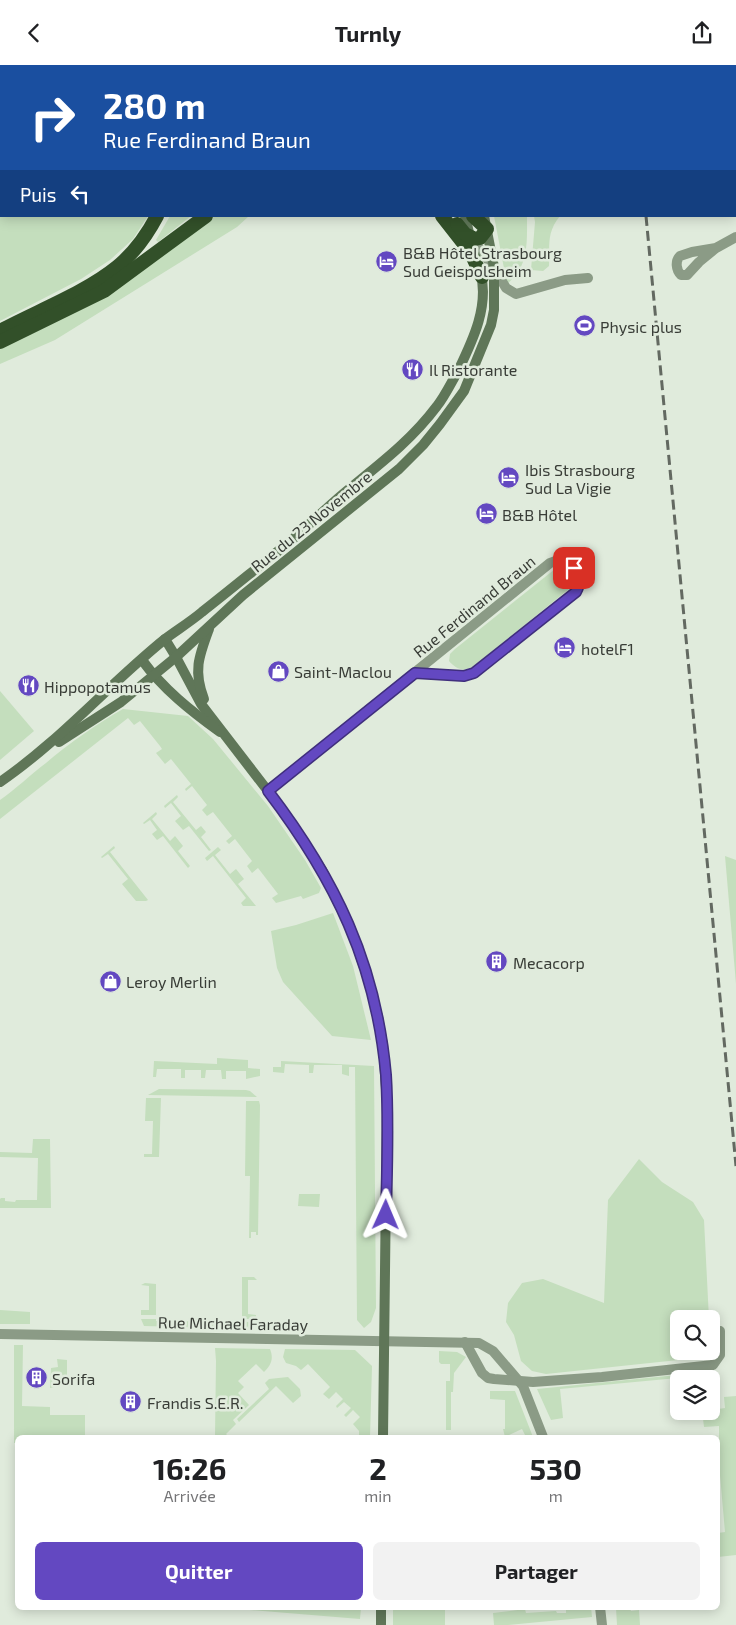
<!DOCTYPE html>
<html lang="fr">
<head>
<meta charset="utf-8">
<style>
	:root { --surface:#fff; --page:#f2f2f2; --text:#202124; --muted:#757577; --accent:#6348c1 }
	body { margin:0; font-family:"Exo 2",sans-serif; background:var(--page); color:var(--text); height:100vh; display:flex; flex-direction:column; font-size:19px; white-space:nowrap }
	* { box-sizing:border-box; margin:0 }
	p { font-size:16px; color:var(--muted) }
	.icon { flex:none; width:28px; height:28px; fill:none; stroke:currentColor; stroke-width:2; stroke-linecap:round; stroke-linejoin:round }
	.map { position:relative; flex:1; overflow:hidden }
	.panel { position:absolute; left:15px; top:1370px; width:705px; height:175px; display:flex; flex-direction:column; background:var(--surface); border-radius:8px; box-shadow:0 2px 12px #0003 }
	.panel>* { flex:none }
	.top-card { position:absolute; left:0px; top:0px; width:736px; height:152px; box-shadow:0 2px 12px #0003; background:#1a4fa0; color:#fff; overflow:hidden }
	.fabs { position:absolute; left:670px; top:1245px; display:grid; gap:10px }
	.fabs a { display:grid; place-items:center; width:50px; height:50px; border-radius:8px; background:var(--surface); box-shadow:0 2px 12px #0003; font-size:25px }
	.pin { position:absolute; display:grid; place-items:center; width:42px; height:42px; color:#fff; margin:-21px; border-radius:10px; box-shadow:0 2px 8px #0006 }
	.me { position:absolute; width:55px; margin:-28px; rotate:1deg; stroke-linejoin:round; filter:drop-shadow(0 0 4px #0008) }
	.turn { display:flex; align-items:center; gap:18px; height:105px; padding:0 20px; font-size:22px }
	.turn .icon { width:65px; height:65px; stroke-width:2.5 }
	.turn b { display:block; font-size:35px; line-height:42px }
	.then { display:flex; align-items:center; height:48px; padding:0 20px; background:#0003; gap:10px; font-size:19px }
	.eta { display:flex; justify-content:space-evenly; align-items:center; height:85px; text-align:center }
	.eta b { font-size:30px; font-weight:700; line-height:35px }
	.cta { display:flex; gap:10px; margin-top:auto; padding:10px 20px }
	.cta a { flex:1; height:58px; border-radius:8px; background:var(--accent); color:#fff; font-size:20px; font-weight:700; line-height:58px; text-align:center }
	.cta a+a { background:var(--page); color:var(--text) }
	header { display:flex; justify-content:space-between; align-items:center; height:65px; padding:0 20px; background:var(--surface); font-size:22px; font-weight:700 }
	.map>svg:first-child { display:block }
</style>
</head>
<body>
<header><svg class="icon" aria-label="back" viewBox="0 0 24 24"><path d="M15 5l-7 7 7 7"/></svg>Turnly<svg class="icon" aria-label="share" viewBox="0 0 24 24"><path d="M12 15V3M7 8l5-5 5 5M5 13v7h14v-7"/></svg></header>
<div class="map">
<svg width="736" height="1560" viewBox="0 0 736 1560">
	<rect width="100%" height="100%" fill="#e0ebdc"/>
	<g fill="#c4debd">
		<path d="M1,124V151H148L133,174L110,195L81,214L0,256V127Z"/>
		<path d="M170,151H191L158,177L156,175Z"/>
		<path d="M215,151H249L237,162L55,275L0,299V284L57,256Z"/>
		<path d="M494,151H527C527,178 529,201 507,219Z"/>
		<path d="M534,151H560C546,168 550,181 549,201L543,206L531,205L535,157Z"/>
		<path d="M558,503C568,504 572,508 573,518L569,524L473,602C463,607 456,604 449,596L450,589L455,584L555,504Z"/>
		<path d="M0,626L34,666L0,695Z"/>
		<path d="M123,644L188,651L213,674L268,741L305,795L321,823L319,828L303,834L301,831L276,838L272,833L278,829L258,803L252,808L247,801L252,796L235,774L229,779L226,776L232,771L213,747L207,751L202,745L207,740L192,721L186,726L185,724L191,719L171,694L165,699L156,688L162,684L160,681L140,656L134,660L128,653L0,754V735C16,724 30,710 46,698C68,679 98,658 123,644Z"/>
		<path d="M177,730L178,732L173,737L196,765L201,761L206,767L201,772L211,785L209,786L189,761L183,765L175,756L181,751L171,738L165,743L164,741Z"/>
		<path d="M156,747L157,749L152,754L170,776L175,771L183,781L178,786L190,801L188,803L163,771L157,775L152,769L157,765L150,755L144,759L143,758Z"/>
		<path d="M114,781L115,783L110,787L148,835L146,836H136L122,819L128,814L108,789L102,793L101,792Z"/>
		<path d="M218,782L221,785L215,790L230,809L236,804L244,814L238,819L256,841H243L241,838L246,833L213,791L207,796L205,793Z"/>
		<path d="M725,791L736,795V919Z"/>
		<path d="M333,848L353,901L371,975L332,971L283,917L277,903L271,866L296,860Z"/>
		<path d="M217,993L248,995V1003L260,1004V1011L246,1014V1006H226V1014H222L221,1005H206L205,1013H201V1005H185V1013H181V1004H157L156,1012H153L154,996L217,999Z"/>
		<path d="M281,996L374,1001L376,1243L371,1257L364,1263L357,1255L355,1002H349V1011L342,1009V1000H314L313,1008H309V1000L285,999L284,1008L273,1007V1002H281Z"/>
		<path d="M159,1024L246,1025L250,1026L257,1032L148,1030Z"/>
		<path d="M146,1033H161L159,1092H144V1089H152L153,1056H145Z"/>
		<path d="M246,1036H259L260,1040L258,1170H256V1167H251V1173H249L250,1111H245Z"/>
		<path d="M33,1074H50L51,1143H0V1134L1,1133H5V1136L15,1137L16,1135H37L38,1093L0,1092V1087L32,1088Z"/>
		<path d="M639,1094L662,1117L693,1137L704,1155L709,1254H679V1286H704L697,1293L546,1309L532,1306L521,1296L514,1270L506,1257L508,1238L522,1218L543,1214L604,1238L608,1135Z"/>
		<path d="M299,1129H320L319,1142L298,1141Z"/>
		<path d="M242,1212H254L257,1215H248V1249L256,1250V1254H242Z"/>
		<path d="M145,1218L156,1219V1250H141V1245H149V1221L141,1220Z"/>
		<path d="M0,1245L30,1247V1259H0Z"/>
		<path d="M141,1254H156V1256L256,1257V1260L252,1264L144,1261Z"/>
		<path d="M14,1280H23L22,1341L50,1342V1350H85V1372H18L17,1378H14Z"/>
		<path d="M215,1283L270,1284C274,1294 271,1300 264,1307L256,1299L238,1316L244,1322L238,1328L249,1340L233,1355L236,1359L226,1369L229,1372H207L215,1371L216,1296Z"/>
		<path d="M285,1284L355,1285L372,1301L370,1372H359V1366L353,1359L360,1352L353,1345L346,1352L344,1350L351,1343L344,1337L337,1343L336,1341L343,1334L336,1327L329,1334L323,1329L330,1322L308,1299L301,1305L296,1301L286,1298L283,1292Z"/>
		<path d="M439,1286L457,1287L466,1292L454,1308L453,1327H451V1365H446V1316H450V1299H441L439,1297Z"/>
		<path d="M57,1294L67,1295V1312L58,1321L50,1323L51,1303L58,1302Z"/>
		<path d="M706,1307V1314H699V1311L560,1324L563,1353L551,1355L537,1324Z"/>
		<path d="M288,1312L300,1324L301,1331L293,1338L276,1321L239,1357L237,1354L269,1324L265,1318L269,1314Z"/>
		<path d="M490,1326H515L533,1372H526L522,1364L505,1372L503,1364H505V1335L490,1334Z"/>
		<path d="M736,1331V1490L718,1492V1468L725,1467L719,1399L718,1398V1384L719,1383V1361L704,1362L702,1346H711V1339L718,1338V1344L725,1343L724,1332Z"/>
		<path d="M591,1542L592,1552L508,1560H494L493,1548L525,1544L526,1548L556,1546L557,1548H566V1543Z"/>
		<path d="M225,1543H361L360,1554Z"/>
		<rect x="393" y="1543" width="52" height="17"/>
		<path d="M616,1543H630L631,1546L639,1545L640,1560H617Z"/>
	</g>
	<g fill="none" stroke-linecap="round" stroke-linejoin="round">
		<g stroke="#8b9b86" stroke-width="10">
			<path d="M470,171L494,203L506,223L516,229L565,215L588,213"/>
			<path d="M716,183L692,187L680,191C675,196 676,205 681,210H687L699,197L716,183L736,172"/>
			<path d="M268,726L550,498C568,489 586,509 576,527L474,608L464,611L415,608"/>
			<path d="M0,1269L479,1278L493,1286L523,1321L543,1372"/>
			<path d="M465,1277L482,1308L488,1313L494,1314L533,1317L602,1312L713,1300L720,1290V1266"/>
			<path d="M600,1542L602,1560"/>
		</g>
		<g stroke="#5f7658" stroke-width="10">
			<path d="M428,0V1"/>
			<path d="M452,0V1"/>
			<path d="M465,151L470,172"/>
			<path d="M165,574L176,592L201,639L281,743L322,805L351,864L369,917L378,952L383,980L387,1039L383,1372"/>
			<path d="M142,595C163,624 191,646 220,667"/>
			<path d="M204,634C193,606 199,591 209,564"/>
			<path d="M59,677L121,637L176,592L243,530L399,404L423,380L440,359L464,326L491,260L494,245V202L484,151"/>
			<path d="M0,717C60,676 108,620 165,574C177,565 190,557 202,547C230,525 258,502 287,479C306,463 324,445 343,429C377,401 410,377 437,341C445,331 451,318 458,306C473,275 490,240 480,205"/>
			<path d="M381,1560V1542"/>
		</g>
		<g stroke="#325029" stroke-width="14">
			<path d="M140,0L141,1"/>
			<path d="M154,0L155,1"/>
			<path d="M175,0L176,1"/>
			<path d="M22,1V0"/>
			<path d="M42,1L43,0"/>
			<path d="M106,1L108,0"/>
			<path d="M0,49L1,47"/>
			<path d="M0,94L1,91"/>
			<path d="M442,151L471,188L482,212"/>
			<path d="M457,159L465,169L475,174L480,173L487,164L473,151"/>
			<path d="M0,266C37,246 85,228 117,202C134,188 147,170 157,151"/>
			<path d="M0,277L104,226L206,151"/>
		</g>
		<g stroke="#636961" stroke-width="3" stroke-dasharray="10 5" stroke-linecap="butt">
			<path d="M632,0V1"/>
			<path d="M646,151L736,1101"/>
		</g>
	</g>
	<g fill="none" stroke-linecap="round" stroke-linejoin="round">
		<defs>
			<path id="route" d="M386,1150C387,1104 389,1056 386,1010C376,898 335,814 268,726L415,608L464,611L474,608L576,527C581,518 580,512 574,503"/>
		</defs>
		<use href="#route" stroke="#402f7d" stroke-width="12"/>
		<use href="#route" stroke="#6348c1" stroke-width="9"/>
	</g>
	<defs>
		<symbol id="hotel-disc" viewBox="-11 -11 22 22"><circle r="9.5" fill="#6348c1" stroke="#e0ebdc"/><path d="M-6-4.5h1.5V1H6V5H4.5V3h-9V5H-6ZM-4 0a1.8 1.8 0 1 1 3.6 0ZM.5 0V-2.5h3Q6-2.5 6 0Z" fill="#fff"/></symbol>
		<symbol id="stadium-disc" viewBox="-11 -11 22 22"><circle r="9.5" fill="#6348c1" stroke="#e0ebdc"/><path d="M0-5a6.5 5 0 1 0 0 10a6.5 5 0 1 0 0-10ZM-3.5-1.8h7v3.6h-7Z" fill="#fff"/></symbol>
		<symbol id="restaurant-disc" viewBox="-11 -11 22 22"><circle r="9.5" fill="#6348c1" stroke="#e0ebdc"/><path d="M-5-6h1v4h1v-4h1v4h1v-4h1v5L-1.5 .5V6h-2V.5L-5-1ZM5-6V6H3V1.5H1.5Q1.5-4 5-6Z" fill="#fff"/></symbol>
		<symbol id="shop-disc" viewBox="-11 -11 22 22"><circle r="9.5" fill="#6348c1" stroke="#e0ebdc"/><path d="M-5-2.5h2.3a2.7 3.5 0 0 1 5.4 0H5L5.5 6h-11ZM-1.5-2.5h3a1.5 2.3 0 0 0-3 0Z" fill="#fff"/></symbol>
		<symbol id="building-disc" viewBox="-11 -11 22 22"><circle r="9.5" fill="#6348c1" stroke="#e0ebdc"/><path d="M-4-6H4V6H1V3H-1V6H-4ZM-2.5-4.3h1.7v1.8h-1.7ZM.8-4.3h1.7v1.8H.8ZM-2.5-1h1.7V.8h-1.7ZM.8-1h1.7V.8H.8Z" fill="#fff"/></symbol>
	</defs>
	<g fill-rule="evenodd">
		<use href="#hotel-disc" x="374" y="184" width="25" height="25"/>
		<use href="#stadium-disc" x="572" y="248" width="25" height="25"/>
		<use href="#restaurant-disc" x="400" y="292" width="25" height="25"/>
		<use href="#hotel-disc" x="496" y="400" width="25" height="25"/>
		<use href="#hotel-disc" x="474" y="436" width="25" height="25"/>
		<use href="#hotel-disc" x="552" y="570" width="25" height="25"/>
		<use href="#shop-disc" x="266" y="594" width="25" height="25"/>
		<use href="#restaurant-disc" x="16" y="608" width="25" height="25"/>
		<use href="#building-disc" x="484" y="884" width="25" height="25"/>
		<use href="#shop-disc" x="98" y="904" width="25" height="25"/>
		<use href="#building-disc" x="24" y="1300" width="25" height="25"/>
		<use href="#building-disc" x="118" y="1324" width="25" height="25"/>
	</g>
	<g text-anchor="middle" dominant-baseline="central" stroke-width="5" stroke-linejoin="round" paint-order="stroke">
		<g font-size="16" fill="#393d37" stroke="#e0ebdc" text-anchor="start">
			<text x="403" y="187">B&amp;B Hôtel Strasbourg<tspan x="403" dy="18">Sud Geispolsheim</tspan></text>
			<text x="600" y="261">Physic plus</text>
			<text x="429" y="304">Il Ristorante</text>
			<text x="525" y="404">Ibis Strasbourg<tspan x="525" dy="18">Sud La Vigie</tspan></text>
			<text x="502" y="449">B&amp;B Hôtel</text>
			<text x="581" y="583">hotelF1</text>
			<text x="294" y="606">Saint-Maclou</text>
			<text x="44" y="621">Hippopotamus</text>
			<text x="513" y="897">Mecacorp</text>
			<text x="126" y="916">Leroy Merlin</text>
			<text x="52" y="1313">Sorifa</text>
			<text x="147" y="1337">Frandis S.E.R.</text>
		</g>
		<g font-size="16" fill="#393d37" stroke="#e0ebdc">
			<text transform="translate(311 456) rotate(-39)">Rue du 23 Novembre</text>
			<text transform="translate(474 541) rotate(-39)">Rue Ferdinand Braun</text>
			<text transform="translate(233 1258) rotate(1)">Rue Michael Faraday</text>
		</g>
	</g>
</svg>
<div class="fabs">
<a><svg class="icon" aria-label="search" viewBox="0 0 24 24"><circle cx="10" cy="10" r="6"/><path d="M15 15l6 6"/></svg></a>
<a><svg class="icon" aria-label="layers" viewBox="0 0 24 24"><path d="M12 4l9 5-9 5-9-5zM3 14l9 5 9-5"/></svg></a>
</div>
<div class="pin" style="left:574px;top:503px;background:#d93025"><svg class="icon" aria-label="arrive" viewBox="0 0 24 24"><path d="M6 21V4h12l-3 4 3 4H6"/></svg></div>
<svg class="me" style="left:386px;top:1150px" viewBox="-20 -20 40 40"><path d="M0-17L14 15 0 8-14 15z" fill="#6348c1" stroke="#fff" stroke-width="4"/></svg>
<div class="top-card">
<div class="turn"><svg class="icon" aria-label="right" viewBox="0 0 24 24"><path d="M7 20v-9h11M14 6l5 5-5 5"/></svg><div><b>280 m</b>Rue Ferdinand Braun</div></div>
<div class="then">Puis<svg class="icon" aria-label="left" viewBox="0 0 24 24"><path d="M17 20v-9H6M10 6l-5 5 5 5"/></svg></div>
</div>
<section class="panel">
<div class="eta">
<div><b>16:26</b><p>Arrivée</p></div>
<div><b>2</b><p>min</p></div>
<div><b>530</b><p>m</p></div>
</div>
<div class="cta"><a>Quitter</a><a>Partager</a></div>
</section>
</div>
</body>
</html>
